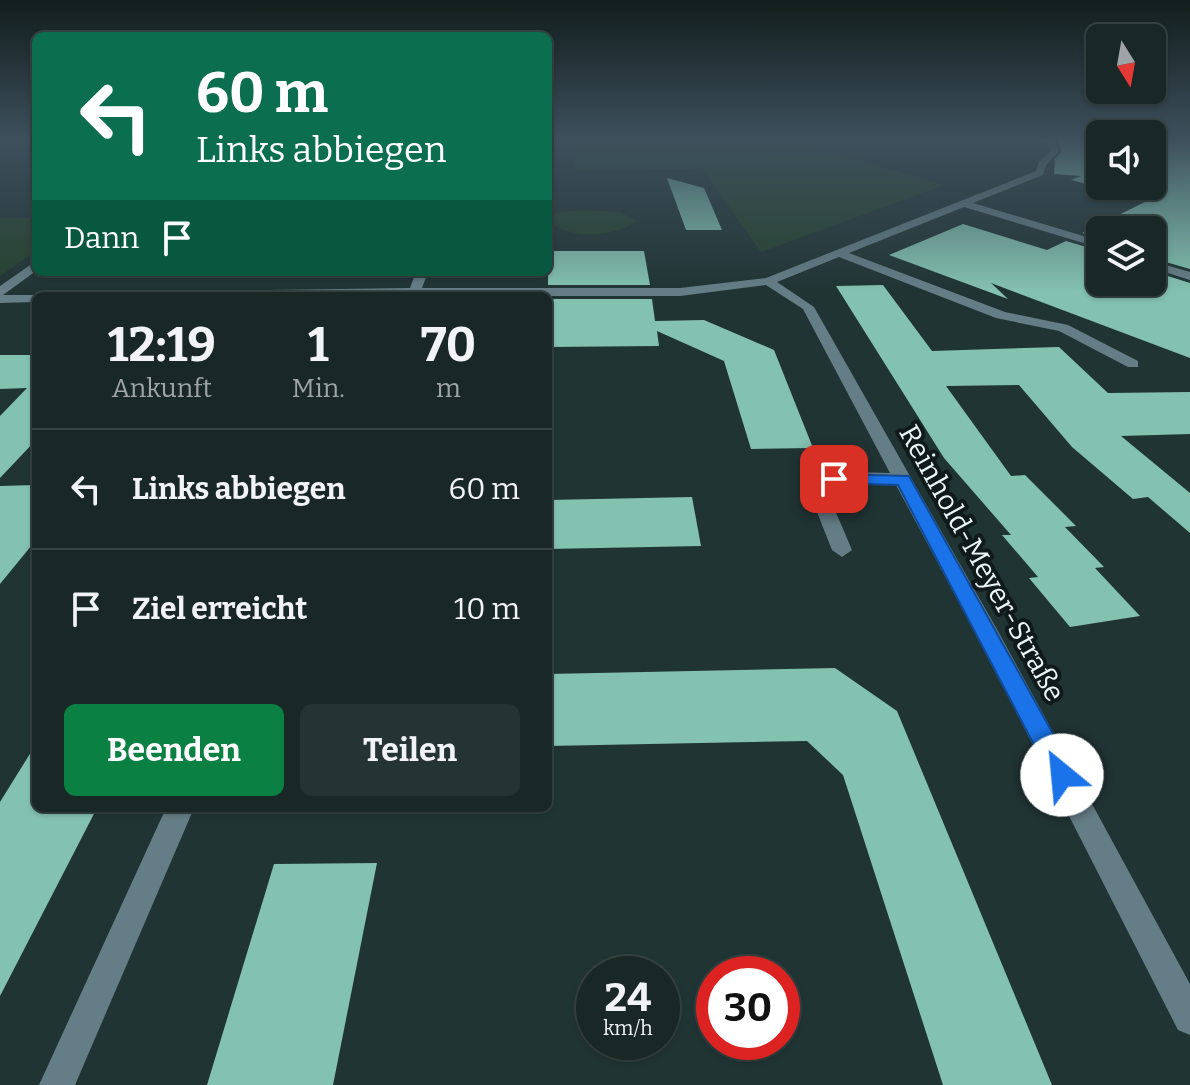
<!DOCTYPE html>
<html lang="de">
<head>
<meta charset="utf-8">
<style>
	:root { --surface:#192727; --page:#263333; --text:#f1f3f6; --muted:#9fa5a7; --line:#374444; --accent:#0b8043 }
	body { margin:0; font-family:Bitter,serif; background:var(--page); color:var(--text); height:100vh; display:flex; flex-direction:column; font-size:30px; white-space:nowrap }
	* { box-sizing:border-box; margin:0 }
	p { font-size:26px; color:var(--muted) }
	.icon { flex:none; width:44px; height:44px; fill:none; stroke:currentColor; stroke-width:2; stroke-linecap:round; stroke-linejoin:round }
	.map { position:relative; flex:1; overflow:hidden }
	.details { position:absolute; left:32px; top:292px; width:520px; height:520px; display:flex; flex-direction:column; background:var(--surface); border-radius:12px; box-shadow:0 2px 6px #0004,0 0 0 2px var(--line) }
	.details>* { flex:none }
	.top-card { position:absolute; left:32px; top:32px; width:520px; height:244px; border-radius:12px; box-shadow:0 2px 6px #0004,0 0 0 2px var(--line); background:#0b6e4f; color:#fff; overflow:hidden }
	.needle { width:52px; rotate:169deg }
	.controls { position:absolute; left:1086px; top:24px; display:grid; gap:16px }
	.controls a { display:grid; place-items:center; width:80px; height:80px; border-radius:12px; background:var(--surface); box-shadow:0 2px 6px #0004,0 0 0 2px var(--line); font-size:40px }
	.speed { position:absolute; left:576px; top:956px; display:flex; gap:16px; font-size:40px; font-weight:700; text-align:center }
	.speed>* { display:grid; place-content:center; width:104px; height:104px; border-radius:50%; background:var(--surface); box-shadow:0 2px 6px #0004,0 0 0 2px var(--line); line-height:1 }
	.speed small { font-size:20px; font-weight:400 }
	.speed .limit { border:12px solid #d22; background:#fff; color:#111 }
	.pin { position:absolute; display:grid; place-items:center; width:68px; height:68px; color:#fff; margin:-34px; border-radius:16px; box-shadow:0 4px 12px #0006 }
	.me { position:absolute; width:88px; margin:-44px; rotate:332deg; stroke-linejoin:round; filter:drop-shadow(0 0 6px #0008) }
	.turn { display:flex; align-items:center; gap:28px; height:168px; padding:0 32px; font-size:36px }
	.turn .icon { width:104px; height:104px; stroke-width:2.5 }
	.turn b { display:block; font-size:56px; line-height:68px }
	.then { display:flex; align-items:center; height:76px; padding:0 32px; background:#0003; gap:16px; font-size:30px }
	.eta { display:flex; justify-content:space-evenly; align-items:center; height:136px; text-align:center }
	.eta b { font-size:48px; font-weight:700; line-height:56px }
	.action { display:flex; gap:16px; margin-top:auto; padding:16px 32px }
	.action a { flex:1; height:92px; border-radius:12px; background:var(--accent); color:#fff; font-size:32px; font-weight:700; line-height:92px; text-align:center }
	.action a+a { background:var(--page); color:var(--text) }
	ul { padding:0; list-style:none }
	li { display:flex; align-items:center; gap:24px; height:120px; padding:0 32px; border-top:2px solid var(--line) }
	li div { flex:1 }
	li b { display:block; font-size:30px }
	li em { font-style:normal }
	.map>svg:first-child { display:block }
</style>
</head>
<body>
<div class="map">
<svg width="1190" height="1085" viewBox="0 0 1190 1085">
	<rect width="100%" height="100%" fill="#213434"/>
	<g fill="#26422e">
		<path d="M576,139H787L944,185L761,252L702,169L574,170Z"/>
		<path d="M583,210L620,212L637,221C616,237 568,241 548,220L555,213Z"/>
		<path d="M0,218H36V251L0,276Z"/>
	</g>
	<g fill="#83c1b0">
		<path d="M1057,139H1100V186H1152V139H1190V269L1152,258V230H1100V238L1082,233L1149,200L1071,180L1081,176L1054,174L1055,159L1062,151Z"/>
		<path d="M667,178L704,188L722,230H686Z"/>
		<path d="M963,224L1047,250L1066,241L1100,251V282H1152V271L1190,283V358L991,283L1008,299L889,255Z"/>
		<path d="M548,251H644L650,285H548Z"/>
		<path d="M883,285L932,351L1059,347L1108,393L1190,392V434L1121,436L1190,493V533L1148,497L1133,499L1072,447L1019,385L946,386L1011,476L1025,475L1076,526L1065,527L1104,567L1095,568L1140,616L1070,627L1029,578L1038,577L1002,535H1011L944,458L836,286Z"/>
		<path d="M548,299H652L655,321L704,320L774,350L813,448L751,449L724,361L657,331L659,346L548,347Z"/>
		<path d="M0,355H36V440L0,478V416L27,388L0,389Z"/>
		<path d="M36,485V540L0,584V486Z"/>
		<path d="M692,497L701,546L548,549V500Z"/>
		<path d="M835,668L897,711L1052,1085H943L843,775L807,741L548,746V674Z"/>
		<path d="M36,744V808H97L0,996V802Z"/>
		<path d="M377,863L333,1085H207L274,864Z"/>
	</g>
	<g fill="none" stroke-linecap="round" stroke-linejoin="round">
		<g fill="#657d86" fill-rule="evenodd">
			<path d="M1044,139H1052L1059,151L1046,165L1043,175L973,203L1100,241V248L964,207L849,253L1005,312L1068,325L1138,361V367H1128L1059,331L996,318L839,257L777,282L814,307L999,633L1190,984V1035L1178,1030L983,647L896,485L845,483L826,489L852,550L842,557L832,550L807,487L810,483L845,472L890,473L803,309L766,285L680,296H122L128,292L410,288L416,272H428L422,288H680L766,278L1036,171L1039,162L1051,151Z"/>
			<path d="M36,261V271L3,295H40L36,296V302L0,303V286Z"/>
			<path d="M1152,261L1190,272V280L1152,268Z"/>
			<path d="M166,808H194L75,1085H39Z"/>
		</g>
	</g>
	<linearGradient id="sky" x2="0" y2="1"><stop stop-color="#121d1d"/><stop offset="0.48" stop-color="#3d505c"/><stop offset="1" stop-color="#3d505c" stop-opacity="0"/></linearGradient>
	<rect width="1190" height="291" fill="url(#sky)"/>
	<path fill="#1a73e8" stroke="#114b97" stroke-width="2" d="M834,474L909,476L1071,766L1074,775L1071,783L1062,787L1054,783L898,485L828,483V475Z"/>
	<g text-anchor="middle" dominant-baseline="central" stroke-width="8" stroke-linejoin="round" paint-order="stroke">
		<g font-size="28" fill="#ecf7f7" stroke="#111a1a">
			<text transform="translate(982 563) rotate(61)">Reinhold-Meyer-Straße</text>
		</g>
	</g>
</svg>
<div class="controls">
<a><svg class="needle" viewBox="-14 -14 28 28"><path d="M0-13l5 13h-10z" fill="#e53935"/><path d="M0 13l5-13h-10z" fill="#9fa5a7"/></svg></a>
<a><svg class="icon" aria-label="sound" viewBox="0 0 24 24"><path d="M4 9h4l5-4v14l-5-4H4zM17 9q2 3 0 6"/></svg></a>
<a><svg class="icon" aria-label="layers" viewBox="0 0 24 24"><path d="M12 4l9 5-9 5-9-5zM3 14l9 5 9-5"/></svg></a>
</div>
<div class="speed"><div>24<small>km/h</small></div><div class="limit">30</div></div>
<div class="pin" style="left:834px;top:479px;background:#d93025"><svg class="icon" aria-label="arrive" viewBox="0 0 24 24"><path d="M6 21V4h12l-3 4 3 4H6"/></svg></div>
<svg class="me" style="left:1062px;top:775px" viewBox="-20 -20 40 40"><circle r="19" fill="#fff"/><path d="M0-13L10 11 0 6-10 11z" fill="#1a73e8"/></svg>
<div class="top-card">
<div class="turn"><svg class="icon" aria-label="left" viewBox="0 0 24 24"><path d="M17 20v-9H6M10 6l-5 5 5 5"/></svg><div><b>60 m</b>Links abbiegen</div></div>
<div class="then">Dann<svg class="icon" aria-label="arrive" viewBox="0 0 24 24"><path d="M6 21V4h12l-3 4 3 4H6"/></svg></div>
</div>
<section class="details">
<div class="eta">
<div><b>12:19</b><p>Ankunft</p></div>
<div><b>1</b><p>Min.</p></div>
<div><b>70</b><p>m</p></div>
</div>
<ul>
<li><svg class="icon" aria-label="left" viewBox="0 0 24 24"><path d="M17 20v-9H6M10 6l-5 5 5 5"/></svg><div><b>Links abbiegen</b></div><em>60 m</em></li>
<li><svg class="icon" aria-label="arrive" viewBox="0 0 24 24"><path d="M6 21V4h12l-3 4 3 4H6"/></svg><div><b>Ziel erreicht</b></div><em>10 m</em></li>
</ul>
<div class="action"><a>Beenden</a><a>Teilen</a></div>
</section>
</div>
</body>
</html>
